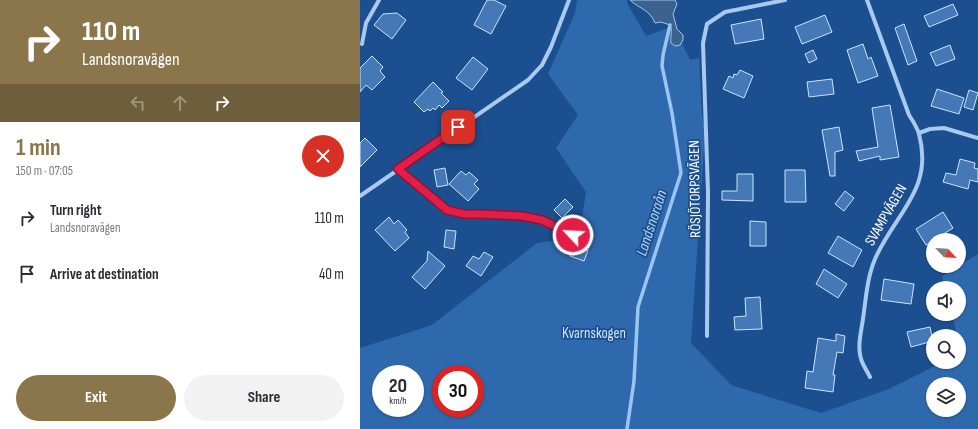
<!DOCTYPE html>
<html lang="en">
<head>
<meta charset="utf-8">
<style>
	:root { --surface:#fff; --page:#f2f2f3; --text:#2b2b33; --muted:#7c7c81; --accent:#8a764a }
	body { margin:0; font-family:"Sofia Sans Condensed",sans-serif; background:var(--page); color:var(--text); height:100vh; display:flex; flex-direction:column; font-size:15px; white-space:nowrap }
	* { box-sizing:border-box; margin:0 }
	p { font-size:13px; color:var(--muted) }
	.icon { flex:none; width:22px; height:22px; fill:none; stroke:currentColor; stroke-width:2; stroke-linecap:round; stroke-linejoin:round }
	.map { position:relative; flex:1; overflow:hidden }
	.sheet { display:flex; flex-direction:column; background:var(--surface); width:360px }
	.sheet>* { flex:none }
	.banner { background:#8a764a; color:#fff; overflow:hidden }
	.needle { width:26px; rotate:115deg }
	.fabs { position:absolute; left:566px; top:233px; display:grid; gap:8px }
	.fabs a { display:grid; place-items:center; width:40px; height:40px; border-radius:50%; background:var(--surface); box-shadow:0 1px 3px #0004; font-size:20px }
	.speed { position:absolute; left:12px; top:365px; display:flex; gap:8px; font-size:20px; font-weight:700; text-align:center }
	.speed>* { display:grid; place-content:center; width:52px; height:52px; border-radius:50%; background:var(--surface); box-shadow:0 1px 3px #0004; line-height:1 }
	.speed small { font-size:10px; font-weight:400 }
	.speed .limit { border:6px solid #d22; background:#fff; color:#111 }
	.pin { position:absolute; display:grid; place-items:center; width:34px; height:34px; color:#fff; margin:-17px; border-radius:8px; box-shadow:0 2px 6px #0006 }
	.me { position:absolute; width:44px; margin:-22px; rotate:295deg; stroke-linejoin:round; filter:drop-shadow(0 0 3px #0008) }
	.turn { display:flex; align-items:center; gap:14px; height:84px; padding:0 16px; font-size:18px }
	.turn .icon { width:52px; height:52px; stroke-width:2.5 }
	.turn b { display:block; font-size:28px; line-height:34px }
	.lanes { display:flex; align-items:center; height:38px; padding:0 16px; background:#0003; justify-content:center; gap:20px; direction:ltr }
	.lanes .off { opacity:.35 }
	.round { display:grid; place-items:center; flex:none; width:42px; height:42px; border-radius:21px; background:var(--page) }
	.summary { display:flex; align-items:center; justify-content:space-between; height:68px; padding:0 16px }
	h1 { font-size:24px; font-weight:700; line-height:30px; color:var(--accent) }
	.primary-button { display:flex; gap:8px; margin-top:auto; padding:8px 16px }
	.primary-button a { flex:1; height:46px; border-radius:24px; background:var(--accent); color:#fff; font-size:16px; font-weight:700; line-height:46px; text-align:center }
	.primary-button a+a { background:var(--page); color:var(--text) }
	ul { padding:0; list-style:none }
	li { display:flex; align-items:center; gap:12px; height:56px; padding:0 16px }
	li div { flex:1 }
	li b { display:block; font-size:15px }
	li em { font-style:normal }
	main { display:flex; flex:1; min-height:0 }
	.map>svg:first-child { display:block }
</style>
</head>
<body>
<main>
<section class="sheet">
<div class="banner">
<div class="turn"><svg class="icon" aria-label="right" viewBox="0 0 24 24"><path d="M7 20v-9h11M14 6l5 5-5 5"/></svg><div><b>110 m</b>Landsnoravägen</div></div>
<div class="lanes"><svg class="icon off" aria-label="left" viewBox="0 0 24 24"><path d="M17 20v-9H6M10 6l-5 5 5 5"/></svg><svg class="icon off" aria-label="ahead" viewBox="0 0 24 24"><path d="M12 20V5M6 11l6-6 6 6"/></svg><svg class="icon" aria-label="right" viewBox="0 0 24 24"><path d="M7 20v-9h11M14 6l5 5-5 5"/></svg></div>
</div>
<div class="summary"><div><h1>1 min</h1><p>150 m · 07:05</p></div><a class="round" style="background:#d93025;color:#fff"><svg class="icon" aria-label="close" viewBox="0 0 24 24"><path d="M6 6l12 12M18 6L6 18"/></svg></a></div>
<ul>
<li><svg class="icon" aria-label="right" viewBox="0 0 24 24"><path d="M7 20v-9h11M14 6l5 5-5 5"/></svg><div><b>Turn right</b><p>Landsnoravägen</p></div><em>110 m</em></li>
<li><svg class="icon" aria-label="arrive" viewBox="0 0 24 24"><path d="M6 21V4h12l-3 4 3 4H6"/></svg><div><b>Arrive at destination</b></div><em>40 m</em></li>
</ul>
<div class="primary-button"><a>Exit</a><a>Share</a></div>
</section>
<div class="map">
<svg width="618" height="429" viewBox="0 0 618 429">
	<rect width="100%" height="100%" fill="#1b4f8f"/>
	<path fill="#2e69ad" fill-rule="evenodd" d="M217,0H267V3L286,36L314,26L330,60L339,58L342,114L345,132L331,343L371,385L461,413L529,389L583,362H599V354L602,352L599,336H597L592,314H599V288H585L582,276L618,254V429H0V348L72,325L177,243L219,237L226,192L196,148L218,115L188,74L215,13ZM21,374H55V408H21ZM81,374H115V408H81ZM573,384H599V410H573Z"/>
	<path fill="#3c6290" stroke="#9cc4f0" d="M270,0H315L317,4L313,14L317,29L323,35V40L320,45L315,46L311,43C310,37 313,30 310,25L301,22L295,23C289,9 281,10 270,0Z"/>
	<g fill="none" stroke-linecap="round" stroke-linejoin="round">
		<path stroke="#9cc4f0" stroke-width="3.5" d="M267,429L274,381L278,307L321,173L312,113L302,66L303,55L310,25"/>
	</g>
	<g fill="#4478b7" stroke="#cfe3fa">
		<path d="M127,0H134L146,6L131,34L114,25Z"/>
		<path d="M593,4L598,15L569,27L564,16Z"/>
		<path d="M37,13L46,20L32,39L14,25L23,14Z"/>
		<path d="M465,15L472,32L442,44L435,27Z"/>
		<path d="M401,19L404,39L375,44L371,25Z"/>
		<path d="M544,24L557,61L548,65L535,28Z"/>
		<path d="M503,44L508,59L511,57L518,76L498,83L487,50Z"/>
		<path d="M590,45L595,59L576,66L570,53Z"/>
		<path d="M453,50L457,59L449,63L445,54Z"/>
		<path d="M12,56L23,67L20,71L25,77L12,90L6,85L0,92V68Z"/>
		<path d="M113,57L128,69L112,90L96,78Z"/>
		<path d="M380,70L393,76L384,98L363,89L369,76L373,78L374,74L377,75Z"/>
		<path d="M472,79L474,94L449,97L447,82Z"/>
		<path d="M73,82L83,92L81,93L89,101L82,108L79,105L75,110L73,108L70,111L68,109L64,112L54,102Z"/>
		<path d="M577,89L604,98L599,114L571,106Z"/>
		<path d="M609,90L618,93L613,110L604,107Z"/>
		<path d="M530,105L539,157L520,160V156L499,161L496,151L518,147L512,108Z"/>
		<path d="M479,127L483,150L475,152V176H470L462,130Z"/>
		<path d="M5,138L17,150L0,167V143Z"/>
		<path d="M600,159L615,163L614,168L618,169V182L610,180L608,189L583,182L586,173L596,175Z"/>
		<path d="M85,168L88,185L77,187L74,170Z"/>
		<path d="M425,170H445L446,202H425Z"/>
		<path d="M101,171L106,175L109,172L118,180L114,184L119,189L108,201L89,184Z"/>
		<path d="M377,174H393V201L362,200V191H377Z"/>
		<path d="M485,191L494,198L484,211L475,204Z"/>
		<path d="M205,199L213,207L202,218L194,210Z"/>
		<path d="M583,212L593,228L566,245L556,229Z"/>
		<path d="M29,217L34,224L38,220L47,230L45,232L49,238L35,251L15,230Z"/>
		<path d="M390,221L406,222V246H390Z"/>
		<path d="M86,230L96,231L94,249L84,247Z"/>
		<path d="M478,236L502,250L493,267L468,253Z"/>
		<path d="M213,245L228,250L224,261L210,256Z"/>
		<path d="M68,251L85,266L65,289L52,277L67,261Z"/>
		<path d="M124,252L133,257L121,276L106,266L113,256L119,259Z"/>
		<path d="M464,269L487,284L478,298L456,284Z"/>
		<path d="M524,279L554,284L551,304L521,300Z"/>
		<path d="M400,297L402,329L375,330L374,317L386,316L385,298Z"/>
		<path d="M570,327L573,341L551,347L547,332Z"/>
		<path d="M476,334L485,336L483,353L477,352L473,375H475L473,392L445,388L447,371L453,372L458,338L476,341Z"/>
	</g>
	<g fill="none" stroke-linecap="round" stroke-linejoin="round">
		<g stroke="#a9c9ee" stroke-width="4">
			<path d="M507,0L549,115C553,121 557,127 559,134C574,190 535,213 515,259C507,278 506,298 503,319C501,333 496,350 503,364C505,368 508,373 510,377"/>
			<path d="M2,44L6,23L19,0"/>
			<path d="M559,133L570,129L584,128L618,138"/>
			<path d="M38,169L87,210L104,214L162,216L182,220L213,235"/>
			<path d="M0,196L168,80L182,65L191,47L209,0"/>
			<path d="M347,336L348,192L343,43L347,24L365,12L425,0"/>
		</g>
	</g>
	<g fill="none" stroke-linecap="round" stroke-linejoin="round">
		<defs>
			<path id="route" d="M98,127L38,169L87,210L104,214H120L162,216L182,220L213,235"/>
		</defs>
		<use href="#route" stroke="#92132f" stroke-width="10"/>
		<use href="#route" stroke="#e11d48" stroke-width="7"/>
	</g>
	<g text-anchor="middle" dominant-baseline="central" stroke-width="3.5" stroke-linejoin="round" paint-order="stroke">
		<g font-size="15" fill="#fff" stroke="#1b4f8f">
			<text transform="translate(335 189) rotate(-91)">RÖSJÖTORPSVÄGEN</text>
			<text transform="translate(526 215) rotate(-60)">SVAMPVÄGEN</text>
		</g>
		<g font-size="15" fill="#cfe3fa" stroke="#1b4f8f">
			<text x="234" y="333">Kvarnskogen</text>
		</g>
		<g font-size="16" font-style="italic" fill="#b5d3f5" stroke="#1b4f8f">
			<text transform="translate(292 223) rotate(-72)">Landsnoraån</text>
		</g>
	</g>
</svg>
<div class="fabs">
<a><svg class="needle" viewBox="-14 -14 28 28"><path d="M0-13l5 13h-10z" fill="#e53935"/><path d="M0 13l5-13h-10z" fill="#7c7c81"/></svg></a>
<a><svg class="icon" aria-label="sound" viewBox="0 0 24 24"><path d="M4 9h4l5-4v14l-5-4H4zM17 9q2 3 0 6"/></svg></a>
<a><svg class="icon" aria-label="search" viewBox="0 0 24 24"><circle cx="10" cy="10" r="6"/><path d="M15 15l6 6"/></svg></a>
<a><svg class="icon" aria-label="layers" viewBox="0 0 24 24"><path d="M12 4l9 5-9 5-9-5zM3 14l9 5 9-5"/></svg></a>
</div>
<div class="speed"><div>20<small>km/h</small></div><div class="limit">30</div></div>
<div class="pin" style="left:98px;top:127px;background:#d93025"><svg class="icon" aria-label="arrive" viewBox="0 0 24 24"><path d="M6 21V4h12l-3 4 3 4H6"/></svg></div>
<svg class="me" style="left:213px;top:235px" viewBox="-20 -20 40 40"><circle r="17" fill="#e11d48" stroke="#fff" stroke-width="3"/><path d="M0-11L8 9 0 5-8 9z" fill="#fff"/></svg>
</div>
</main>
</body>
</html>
